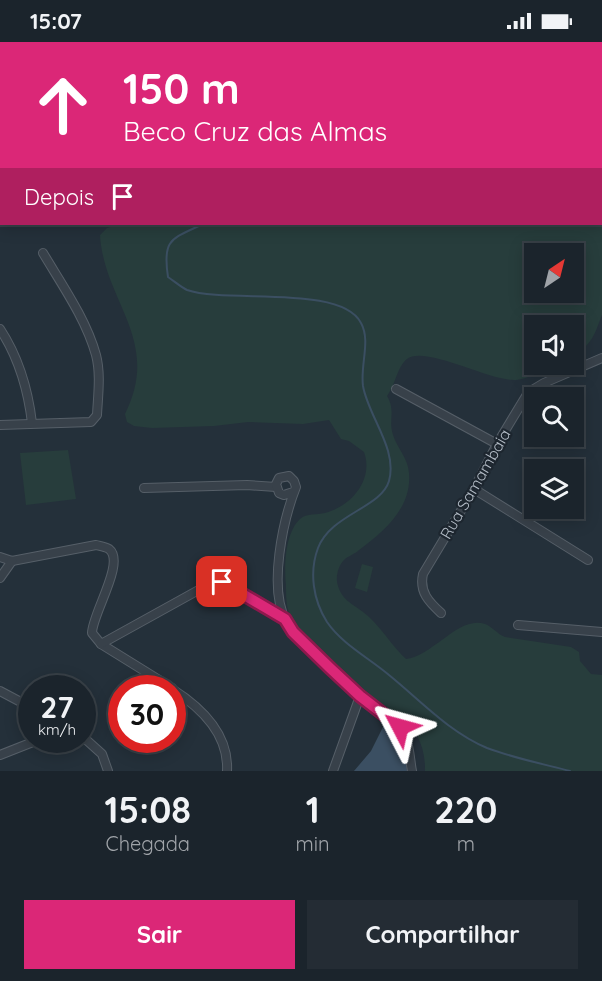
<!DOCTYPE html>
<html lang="pt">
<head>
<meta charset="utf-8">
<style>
	:root { --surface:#1b242c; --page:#242c34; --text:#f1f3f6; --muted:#a0a4a9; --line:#394148; --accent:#db2777 }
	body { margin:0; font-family:Quicksand,sans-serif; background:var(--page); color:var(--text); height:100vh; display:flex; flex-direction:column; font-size:22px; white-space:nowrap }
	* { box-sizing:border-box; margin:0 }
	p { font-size:20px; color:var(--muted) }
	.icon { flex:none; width:33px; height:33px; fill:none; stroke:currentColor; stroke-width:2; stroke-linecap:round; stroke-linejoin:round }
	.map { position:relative; height:729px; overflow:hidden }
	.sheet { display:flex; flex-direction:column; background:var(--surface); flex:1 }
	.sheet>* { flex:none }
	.guide { position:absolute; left:0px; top:0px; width:603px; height:183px; box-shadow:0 3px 15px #0003,0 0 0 2px var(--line); background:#db2777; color:#fff; overflow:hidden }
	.needle { width:39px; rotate:35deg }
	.tools { position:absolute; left:524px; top:201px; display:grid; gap:12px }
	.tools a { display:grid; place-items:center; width:60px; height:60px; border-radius:0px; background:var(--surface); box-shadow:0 3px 15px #0003,0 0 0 2px var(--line); font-size:30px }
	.speed { position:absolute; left:18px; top:633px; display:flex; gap:12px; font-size:30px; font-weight:700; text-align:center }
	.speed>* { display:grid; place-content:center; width:78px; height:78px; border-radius:50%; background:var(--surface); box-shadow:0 3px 15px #0003,0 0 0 2px var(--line); line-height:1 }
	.speed small { font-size:15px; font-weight:400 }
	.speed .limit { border:9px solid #d22; background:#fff; color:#111 }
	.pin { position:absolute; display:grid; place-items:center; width:51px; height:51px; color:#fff; margin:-26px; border-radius:12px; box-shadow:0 3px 9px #0006 }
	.me { position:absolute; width:66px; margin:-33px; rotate:309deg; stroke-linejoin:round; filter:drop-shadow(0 0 4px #0008) }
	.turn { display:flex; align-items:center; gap:21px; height:126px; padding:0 24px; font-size:27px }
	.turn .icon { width:78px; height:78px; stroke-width:2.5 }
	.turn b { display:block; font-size:42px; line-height:51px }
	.then { display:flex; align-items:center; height:57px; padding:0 24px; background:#0003; gap:12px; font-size:22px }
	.eta { display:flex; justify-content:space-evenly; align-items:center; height:102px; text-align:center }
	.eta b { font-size:36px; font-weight:700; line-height:42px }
	.cta { display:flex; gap:12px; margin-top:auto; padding:12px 24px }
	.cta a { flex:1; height:69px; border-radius:0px; background:var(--accent); color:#fff; font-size:24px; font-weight:700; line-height:69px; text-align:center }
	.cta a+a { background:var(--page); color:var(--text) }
	.status { display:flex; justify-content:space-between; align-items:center; height:42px; padding:0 30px; background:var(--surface); direction:ltr }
	.status svg { height:16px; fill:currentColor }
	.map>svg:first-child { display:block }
</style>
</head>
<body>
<div class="status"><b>15:07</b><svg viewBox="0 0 49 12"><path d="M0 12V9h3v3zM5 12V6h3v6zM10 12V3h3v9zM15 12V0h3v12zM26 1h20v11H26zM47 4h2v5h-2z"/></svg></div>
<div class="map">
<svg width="602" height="729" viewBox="0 0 602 729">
	<rect width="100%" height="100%" fill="#24303a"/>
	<g fill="#273d3c" fill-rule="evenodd">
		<path d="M342,0H602V273C594,293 593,302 573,313V284H534V322L550,323C539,329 529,337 516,338C491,340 425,303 407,317C397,325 395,344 387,354C396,369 388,378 393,393C397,406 408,416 409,431C412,465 385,489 359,508C355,512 348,514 344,518C338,524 335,536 338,544C343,561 358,564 369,575C383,588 392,604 406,617C433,614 459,573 485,582C493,585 497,592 505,595L571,605L579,610L580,619L591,632L602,633V729H425C426,678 388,669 354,644C342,635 332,623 321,613C310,602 295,589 290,574C286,564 286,553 286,543C284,524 285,491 300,477C307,471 317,473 325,471C352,464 374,437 364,410L349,399L341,397L329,378L303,382L248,380L214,384L152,386L134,384L127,380L125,372C162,298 104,260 100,193L107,186L120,182H602V2L342,1ZM534,212H573V250H534Z"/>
		<path d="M68,408L76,457L26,463L20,411Z"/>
		<path d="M362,522L373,525L367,550L355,546Z"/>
	</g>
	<path fill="#3b4f62" d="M384,683C404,697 405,705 407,729H354L371,709Z"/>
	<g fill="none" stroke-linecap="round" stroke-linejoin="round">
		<g stroke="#3b4f62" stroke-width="2">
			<path d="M445,2L446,0"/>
			<path d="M203,182C172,197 162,196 168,235C174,239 181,245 187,248C227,262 341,242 361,281C371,299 360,323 363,344C368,374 398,407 389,439C381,466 331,472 318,506C309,530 313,558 327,580C342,602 369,616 389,633C421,659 449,690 487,706C514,716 543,722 570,729"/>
		</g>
		<defs>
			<g id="street">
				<path d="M57,2V0"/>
				<path d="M175,2V0"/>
				<path d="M0,55L2,54"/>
				<path d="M0,159L2,158"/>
				<path d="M0,172H2"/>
				<path d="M0,287C19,316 28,347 32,381"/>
				<path d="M396,347L497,402"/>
				<path d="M0,383L91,380L97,373C98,353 101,332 96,313C86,277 62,243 43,211"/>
				<path d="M144,446L247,443L276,445"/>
				<path d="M474,447L588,518"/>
				<path d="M293,450L284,453L279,451L276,442L279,436L289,434L294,439L296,445C283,478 268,546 286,579C297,600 341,638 360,654C376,667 399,677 406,697C410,707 410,719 412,729"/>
				<path d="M0,515L12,519L96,503C100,504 106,505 109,507C126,520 92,572 92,591L101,602L172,646"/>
				<path d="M0,536L12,519"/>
				<path d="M441,571C429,560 419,550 423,532L474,447L497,402L526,354L534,347L544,341L602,316"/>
				<path d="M518,583L602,590"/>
				<path d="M101,602L213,540H222L230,544L285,577"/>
				<path d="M172,647C202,666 229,692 227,729"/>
				<path d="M0,649L32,666"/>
				<path d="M82,694L102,712L108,729"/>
				<path d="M0,713L38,698"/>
				<path d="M333,729L360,654"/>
			</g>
		</defs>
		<use href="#street" stroke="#565f68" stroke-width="10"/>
		<use href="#street" stroke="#38414a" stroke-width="8"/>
	</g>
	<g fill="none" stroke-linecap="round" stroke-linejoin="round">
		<defs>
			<path id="route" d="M222,540L285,577L293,590L330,626L360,654L400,685"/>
		</defs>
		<use href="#route" stroke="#8e194d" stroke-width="15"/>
		<use href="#route" stroke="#db2777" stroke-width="10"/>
	</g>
	<g text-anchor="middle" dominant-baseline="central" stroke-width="4.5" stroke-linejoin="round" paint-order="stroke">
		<g font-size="16" fill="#b3bcc6" stroke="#1d262f">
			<text transform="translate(475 442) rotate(-60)">Rua Samambaia</text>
		</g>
	</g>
</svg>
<div class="tools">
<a><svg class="needle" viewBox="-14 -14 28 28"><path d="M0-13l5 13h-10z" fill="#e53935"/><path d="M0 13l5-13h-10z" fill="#a0a4a9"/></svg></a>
<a><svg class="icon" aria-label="sound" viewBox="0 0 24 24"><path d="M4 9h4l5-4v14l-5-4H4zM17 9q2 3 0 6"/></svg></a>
<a><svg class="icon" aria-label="search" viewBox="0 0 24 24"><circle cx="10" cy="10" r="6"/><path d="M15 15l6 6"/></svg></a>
<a><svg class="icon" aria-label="layers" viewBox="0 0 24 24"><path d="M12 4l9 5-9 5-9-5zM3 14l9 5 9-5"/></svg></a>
</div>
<div class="speed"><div>27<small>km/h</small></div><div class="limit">30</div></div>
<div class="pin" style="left:222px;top:540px;background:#d93025"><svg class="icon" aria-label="arrive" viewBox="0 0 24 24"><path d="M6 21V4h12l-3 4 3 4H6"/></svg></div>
<svg class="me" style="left:400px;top:685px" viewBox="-20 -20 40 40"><path d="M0-17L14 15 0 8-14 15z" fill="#db2777" stroke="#fff" stroke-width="4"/></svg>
<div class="guide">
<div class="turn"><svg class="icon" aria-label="ahead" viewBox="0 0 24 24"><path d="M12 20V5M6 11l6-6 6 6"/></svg><div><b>150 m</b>Beco Cruz das Almas</div></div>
<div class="then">Depois<svg class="icon" aria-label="arrive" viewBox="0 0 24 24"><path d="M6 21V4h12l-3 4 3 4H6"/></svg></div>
</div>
</div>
<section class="sheet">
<div class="eta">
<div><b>15:08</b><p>Chegada</p></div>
<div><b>1</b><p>min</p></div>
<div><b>220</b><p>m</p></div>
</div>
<div class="cta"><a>Sair</a><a>Compartilhar</a></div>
</section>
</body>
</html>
